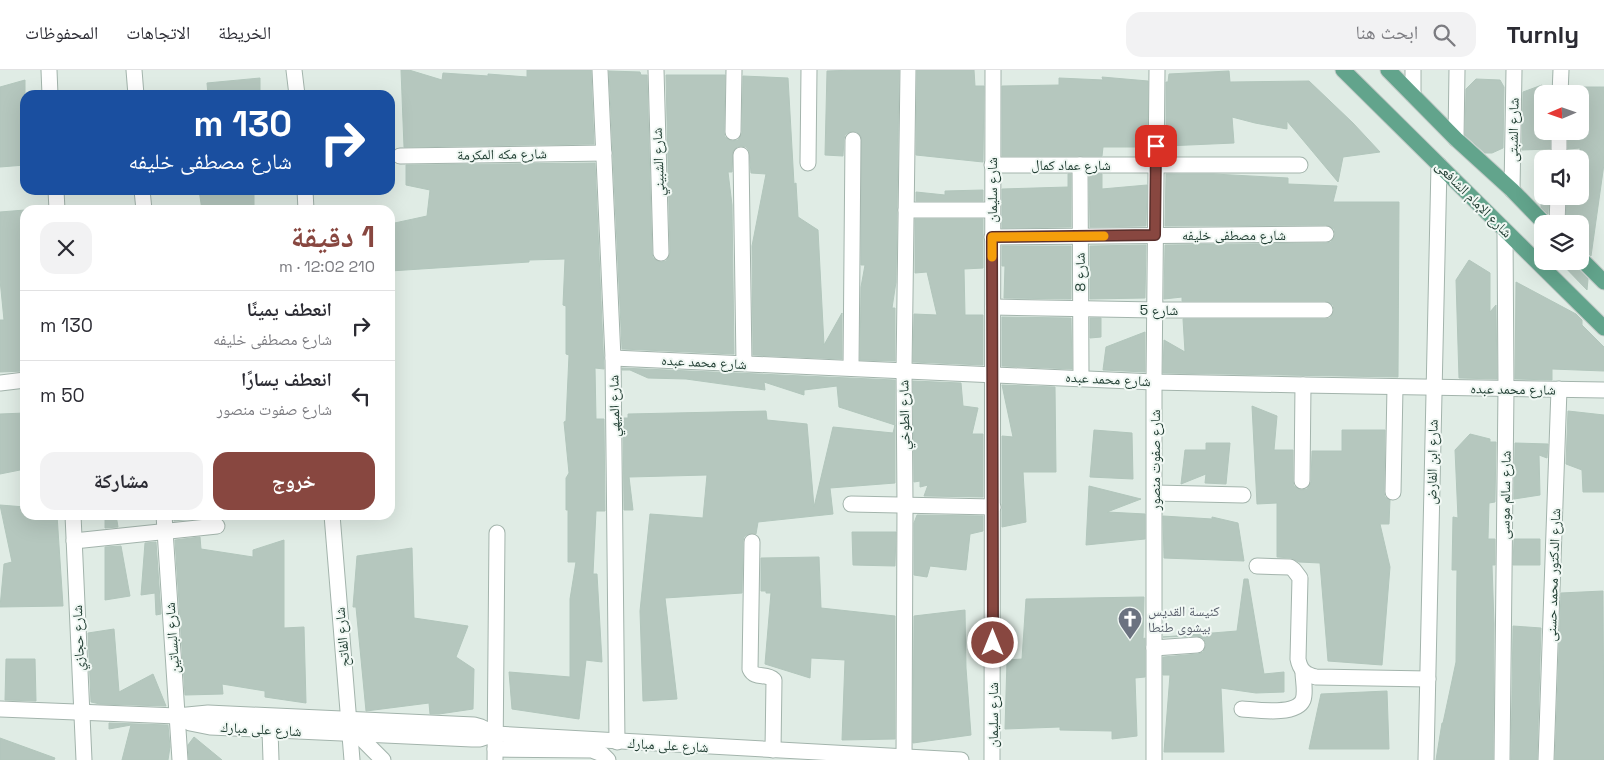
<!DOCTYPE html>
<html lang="ar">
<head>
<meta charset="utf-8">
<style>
	:root { --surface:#fff; --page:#f2f2f3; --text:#2b2b33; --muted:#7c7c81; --line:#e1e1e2; --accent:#884740 }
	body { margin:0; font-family:"Space Grotesk","Noto Naskh Arabic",sans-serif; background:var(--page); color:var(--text); direction:rtl; height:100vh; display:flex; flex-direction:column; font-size:19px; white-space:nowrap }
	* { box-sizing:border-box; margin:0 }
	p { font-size:16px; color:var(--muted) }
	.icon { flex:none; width:28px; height:28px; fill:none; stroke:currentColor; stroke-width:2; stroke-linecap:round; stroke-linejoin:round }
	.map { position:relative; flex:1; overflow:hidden; direction:ltr }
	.details { position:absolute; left:20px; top:135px; width:375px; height:315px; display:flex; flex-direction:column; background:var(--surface); border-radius:15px; box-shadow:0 5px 20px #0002; direction:rtl }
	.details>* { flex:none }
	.top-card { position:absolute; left:20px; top:20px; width:375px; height:105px; border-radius:15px; box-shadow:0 5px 20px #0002; direction:rtl; background:#1a4fa0; color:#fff; overflow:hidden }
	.needle { width:32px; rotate:268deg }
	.buttons { position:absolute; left:1534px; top:15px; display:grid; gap:10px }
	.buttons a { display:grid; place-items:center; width:55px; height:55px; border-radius:10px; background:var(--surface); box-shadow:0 5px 20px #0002; font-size:25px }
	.pin { position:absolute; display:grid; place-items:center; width:42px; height:42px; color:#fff; margin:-21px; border-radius:10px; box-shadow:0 2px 8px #0006 }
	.me { position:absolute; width:55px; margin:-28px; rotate:0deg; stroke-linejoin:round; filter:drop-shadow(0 0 4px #0008) }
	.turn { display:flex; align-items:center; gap:18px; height:105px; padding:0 20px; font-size:22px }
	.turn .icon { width:65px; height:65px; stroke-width:2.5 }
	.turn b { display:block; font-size:35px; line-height:42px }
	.round { display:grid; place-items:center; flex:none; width:52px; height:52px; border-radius:15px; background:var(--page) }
	.summary { display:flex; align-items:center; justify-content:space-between; height:85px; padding:0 20px }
	h1 { font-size:30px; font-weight:700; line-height:38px; color:var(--accent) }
	.button { display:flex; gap:10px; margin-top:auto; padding:10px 20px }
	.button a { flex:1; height:58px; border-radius:15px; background:var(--accent); color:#fff; font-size:20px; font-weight:700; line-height:58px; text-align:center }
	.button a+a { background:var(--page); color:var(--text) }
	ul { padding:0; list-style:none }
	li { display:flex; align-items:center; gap:15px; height:70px; padding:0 20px; border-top:1px solid var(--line) }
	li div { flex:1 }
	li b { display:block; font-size:19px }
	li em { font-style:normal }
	header { display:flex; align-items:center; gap:30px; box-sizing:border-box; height:70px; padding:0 25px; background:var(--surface); border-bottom:1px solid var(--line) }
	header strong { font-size:24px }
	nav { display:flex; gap:28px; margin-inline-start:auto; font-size:18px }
	.search { width:350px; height:45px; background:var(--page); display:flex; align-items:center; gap:12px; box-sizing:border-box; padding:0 18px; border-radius:15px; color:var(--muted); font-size:19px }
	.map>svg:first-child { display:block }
</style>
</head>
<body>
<header>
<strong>Turnly</strong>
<div class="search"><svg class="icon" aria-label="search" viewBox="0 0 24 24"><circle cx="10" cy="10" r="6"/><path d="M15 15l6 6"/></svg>ابحث هنا</div>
<nav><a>الخريطة</a><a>الاتجاهات</a><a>المحفوظات</a></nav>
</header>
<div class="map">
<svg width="1604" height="690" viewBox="0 0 1604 690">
	<rect width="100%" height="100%" fill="#e0ece5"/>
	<g fill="#b5c7be" stroke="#b2c6bc">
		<path d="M401,0H409L442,10L443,3L488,6V4L527,7V0H591L594,74L404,77Z"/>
		<path d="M856,0H899L896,212L892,238H895V291L860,290L861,217L865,195H861V66L857,62H849L845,65L844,69L843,86L825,85L827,1Z"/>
		<path d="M917,0H974L975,16H984L983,92L916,85Z"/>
		<path d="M609,1L640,2L641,5H647L652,183L653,188L661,192L666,191L670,183L666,5H725L724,62L725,67L732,71L738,70L742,63L743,6L788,8L794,114L796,113L798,147L818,160L824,275L842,243V289L753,285L752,176L766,104L751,103L749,81L746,77L741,76L737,77L733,81L732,102H728L732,135L734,284L622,279Z"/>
		<path d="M1229,1L1230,12L1309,11L1353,53L1380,82L1343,87L1338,112L1287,51V59L1255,53L1232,47L1234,73L1166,76V12H1168L1169,4Z"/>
		<path d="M1102,7L1148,11L1147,77H1103L1102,86H1002V16L1059,15V8L1103,10Z"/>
		<path d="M260,8V25H208L207,13Z"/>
		<path d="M1476,9L1500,10L1504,17L1503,78L1492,83H1485L1465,65L1466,19Z"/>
		<path d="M25,10V95L0,97V17Z"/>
		<path d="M1542,15V61H1550V79L1522,80L1523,22Z"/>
		<path d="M1580,17H1604V94L1591,186L1586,181L1580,179V154H1566L1567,126H1580V78L1568,79V61H1580Z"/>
		<path d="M595,93L604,299L595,298L596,349H604L605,441H596L593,504H597L602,592L586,590L579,649L512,639L509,602L570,607V529L576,492H568V440H566V408L569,403L564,352L566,351L569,285L566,284V236L563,235L565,189L529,190V192L390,201V154L427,146L430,120L406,115V95Z"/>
		<path d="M1068,104H1071V157L1002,158V119L1068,117Z"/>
		<path d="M1089,104H1102V119L1147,115L1146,156L1090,157Z"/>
		<path d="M1166,104H1214L1288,108V114L1337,116L1333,132H1399L1398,307L1163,303L1164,270L1185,282L1183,249H1325L1330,248L1334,240L1333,235L1325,231H1182V227L1164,229L1165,175L1326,173L1331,172L1335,164L1334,159L1326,155L1165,156Z"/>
		<path d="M199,120H254V140H202Z"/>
		<path d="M983,120V131H916V122L945,125V121Z"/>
		<path d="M1541,126H1549L1548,144L1541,137Z"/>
		<path d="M25,140V301L0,302V250H4L0,210V142Z"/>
		<path d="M915,149H983V198L964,199L965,245H983V295L913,292L914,244L937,245L927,202L915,203Z"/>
		<path d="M1146,175L1145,228L1090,229V176Z"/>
		<path d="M1002,176H1071V229L1004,228L1005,196H1002Z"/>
		<path d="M1469,190L1490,203V242L1496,235L1497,309L1459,308L1456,210Z"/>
		<path d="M1559,191H1571L1588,209L1587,220Z"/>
		<path d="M1516,212L1576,244L1582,250V255L1604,277V301L1552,299V310L1515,309Z"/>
		<path d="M1002,247L1071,248L1072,299L1002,296Z"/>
		<path d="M1090,248H1101V267L1090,268Z"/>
		<path d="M1145,262V302L1103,300L1106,277Z"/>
		<path d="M622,298L895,310V413L830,418L833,444L758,452L756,464H748L744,467L743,471L742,523L665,528L677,629L643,631L640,541L650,444L703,448L707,405L629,407L633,440H624L623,348H628V344L766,341L767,350L807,354L814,437L833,357L893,363L895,355L839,337L837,316L804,320V325L764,312L765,320L686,309L648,308L630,300H622Z"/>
		<path d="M913,311L961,313L963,336L978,338L972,364H983V427L924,426L928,415L920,417V411L914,412Z"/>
		<path d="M1002,315L1055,317L1056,402H1023L1026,452L1002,457V366L1013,367Z"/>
		<path d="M1252,336L1277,346L1274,380H1293V411L1294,416L1301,420L1307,419L1311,412L1312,381H1342V360H1385L1384,422L1385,427L1390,430L1389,454H1380L1390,497L1382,595L1328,591L1320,493L1299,492L1291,488L1277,487V433L1257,434Z"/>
		<path d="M1568,341L1604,345V422H1583L1582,400L1566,394Z"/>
		<path d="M25,343V399L0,404V344Z"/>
		<path d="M1094,360L1132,363L1133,409L1090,407Z"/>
		<path d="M1470,364L1490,369V372H1496L1495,432L1489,433L1488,469H1495V495H1492L1494,554L1493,690H1436L1442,653H1443L1456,592L1457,500H1452L1453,447L1458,448L1455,380Z"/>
		<path d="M1206,373H1230L1226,414L1205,413L1206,404L1181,414L1185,380H1206Z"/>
		<path d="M1515,373L1548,374L1547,388L1539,385L1540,425L1514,429Z"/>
		<path d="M1089,416L1141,429L1107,442L1145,444V469L1086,475Z"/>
		<path d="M0,435L25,437V445H57L63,536L0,537L4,494L12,492Z"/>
		<path d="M105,445H116L118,457L105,458Z"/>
		<path d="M173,445H200V448L174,451Z"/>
		<path d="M917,445L983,446V461L970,464L966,500L930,496L927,507L914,505V453Z"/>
		<path d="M1163,446L1212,449V447L1238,453L1244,491L1164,488Z"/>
		<path d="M852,462H896L895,496L853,495Z"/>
		<path d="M200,467L201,479L253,487V480L284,470V558L304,557L306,633L265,627V621L222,614L223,624L185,625L175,470Z"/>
		<path d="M1514,469H1540V495H1513Z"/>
		<path d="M156,472L161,544L156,545L155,523L141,525L145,473Z"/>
		<path d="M121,476L130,526L105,530V477Z"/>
		<path d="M412,478L414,548L468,556L456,587L474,599L473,639L439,644H430L429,633L366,641L356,537H353L357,486Z"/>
		<path d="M819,487L821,538L895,546V669L842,670L845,590L811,588L810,608L765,594L771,523H766V521H761V488Z"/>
		<path d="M1244,509H1248L1264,604L1284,602V622L1256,623L1221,618L1224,682H1164L1170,605H1163V587L1198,584L1203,582L1206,575L1204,569L1197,566L1163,567L1237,561Z"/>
		<path d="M1603,521L1604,690H1555L1561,523Z"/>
		<path d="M1144,527L1143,569L1145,568V607L1135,608L1137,666L1112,669V661L1060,660V657L1005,659L1007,590L1022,589L1026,529Z"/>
		<path d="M965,540L966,598L971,665L913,673L914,546Z"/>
		<path d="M1513,556L1541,558L1537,690H1511Z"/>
		<path d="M114,559L119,622L153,604L166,636L100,634L91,632L88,563Z"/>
		<path d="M6,589H35L36,631L5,630Z"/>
		<path d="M1387,621L1389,679H1309L1321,624Z"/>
		<path d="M109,653L168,655L170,677L168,690H122L131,655L109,659Z"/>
		<path d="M194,667L222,690H189L188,675Z"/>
		<path d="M0,668L55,688L54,690H0Z"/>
	</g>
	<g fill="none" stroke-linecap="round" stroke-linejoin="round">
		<defs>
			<g id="minor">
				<path d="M49,0L50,25"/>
				<path d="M134,0L136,25"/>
				<path d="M294,0L297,25"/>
				<path d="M600,0L613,288L617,672"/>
				<path d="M656,0L661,183"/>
				<path d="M1560,24L1561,0"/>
				<path d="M1413,25V0"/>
				<path d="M733,62L734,0"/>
				<path d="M1456,69L1457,0"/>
				<path d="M741,85L744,293"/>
				<path d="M400,86L604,83"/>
				<path d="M1559,89V61"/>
				<path d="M808,93L809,0"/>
				<path d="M992,95H1300"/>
				<path d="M1080,95L1081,308"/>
				<path d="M56,120L57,140"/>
				<path d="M142,120L144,140"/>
				<path d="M305,120L306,140"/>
				<path d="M1512,120L1514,0"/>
				<path d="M906,140H992"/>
				<path d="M1557,154L1558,126"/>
				<path d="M992,167L1326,164"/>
				<path d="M993,237L1155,240H1325"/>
				<path d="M613,288L1154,312L1303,315L1604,320"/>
				<path d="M851,298L853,70"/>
				<path d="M0,313L25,310"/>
				<path d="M1302,411L1303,315"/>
				<path d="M1393,422L1395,317"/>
				<path d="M1155,423L1243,425"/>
				<path d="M851,434L993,437"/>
				<path d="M73,445L84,690"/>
				<path d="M164,445L180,690"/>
				<path d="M332,445L352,690"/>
				<path d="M74,471L217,456"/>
				<path d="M752,472L750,599C755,610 766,602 774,610L773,680"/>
				<path d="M1257,496L1290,497L1294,500L1300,508L1298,589C1300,600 1305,605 1316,607L1428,609"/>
				<path d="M1154,578L1197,575"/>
				<path d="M0,639L177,646L208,643L474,655L481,657L495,664"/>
				<path d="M1242,639C1257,640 1296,646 1303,630C1306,622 1303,610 1303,602"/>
				<path d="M177,646L190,653L210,657L472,669H480L495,664L961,690"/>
				<path d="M270,660L271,690"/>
				<path d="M357,664L383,690"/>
				<path d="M495,679L592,680L602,684L608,690"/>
				<path d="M495,690L497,463"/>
				<path d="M904,690L905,435L904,300L908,0"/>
				<path d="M992,690L993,0"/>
				<path d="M1154,690V312L1157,0"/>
				<path d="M1426,690L1439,95"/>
				<path d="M1502,690L1506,319L1505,161"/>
				<path d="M1546,690L1559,319"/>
			</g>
			<g id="major">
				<path d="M1343,0L1604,258"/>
				<path d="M1388,0L1456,69L1512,120L1545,154"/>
				<path d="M1580,188L1604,212"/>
			</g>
		</defs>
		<use href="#minor" stroke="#a3b4ac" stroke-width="17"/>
		<use href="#major" stroke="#c1c9c6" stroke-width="17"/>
		<use href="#minor" stroke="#fff" stroke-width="15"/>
		<use href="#major" stroke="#62a48c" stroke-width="15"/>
	</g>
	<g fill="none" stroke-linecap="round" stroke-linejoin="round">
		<defs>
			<path id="route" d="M993,573L992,167L1155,165L1156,76"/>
		</defs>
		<use href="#route" stroke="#582e2a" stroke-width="12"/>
		<use href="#route" stroke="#884740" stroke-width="9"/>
		<path stroke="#f59e0b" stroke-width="9" d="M992,187V167L1104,166"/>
	</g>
	<defs>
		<symbol id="church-pin" viewBox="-11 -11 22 30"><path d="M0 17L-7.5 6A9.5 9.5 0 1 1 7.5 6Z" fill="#6b7280" stroke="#f1f8f4"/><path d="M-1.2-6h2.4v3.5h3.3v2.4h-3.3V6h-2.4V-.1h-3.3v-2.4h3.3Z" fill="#fff"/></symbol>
	</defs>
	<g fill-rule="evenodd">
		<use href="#church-pin" x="1116" y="535" width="28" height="38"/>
	</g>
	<g text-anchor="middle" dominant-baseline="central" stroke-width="4" stroke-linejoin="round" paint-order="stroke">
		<g font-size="14" fill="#203d32" stroke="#f1f8f4">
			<text transform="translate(1513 60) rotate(-89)">شارع الشبتى</text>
			<text transform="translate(502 84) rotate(-1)">شارع مكه المكرمة</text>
			<text transform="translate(658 92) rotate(-92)">شارع الشبيني</text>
			<text x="1071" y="95">شارع عماد كمال</text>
			<text transform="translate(992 120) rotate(-90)">شارع سليمان</text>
			<text transform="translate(1474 129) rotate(45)">شارع الإمام الشافعى</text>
			<text x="1234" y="165">شارع مصطفى خليفه</text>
			<text transform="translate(1080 202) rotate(-91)">شارع 8</text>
			<text x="1159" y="240">شارع 5</text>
			<text transform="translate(704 292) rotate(3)">شارع محمد عبده</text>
			<text transform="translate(1108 309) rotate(3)">شارع محمد عبده</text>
			<text transform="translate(1513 319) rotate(1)">شارع محمد عبده</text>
			<text transform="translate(614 336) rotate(-91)">شارع الميهي</text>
			<text transform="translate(904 345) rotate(-91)">شارع الطوخي</text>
			<text transform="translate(1155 390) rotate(-90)">شارع صفوت منصور</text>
			<text transform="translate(1432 392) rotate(-89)">شارع ابن الفارض</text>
			<text transform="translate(1505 425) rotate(-89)">شارع سالم موسى</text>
			<text transform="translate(1553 505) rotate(-88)">شارع الدكتور محمد حسنى</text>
			<text transform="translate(342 567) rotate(-95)">شارع الفاتح</text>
			<text transform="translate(78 568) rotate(-92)">شارع حجازي</text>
			<text transform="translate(172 568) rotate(-94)">شارع البساتين</text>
			<text transform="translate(993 645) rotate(-90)">شارع سليمان</text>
			<text transform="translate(261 659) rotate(3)">شارع على مبارك</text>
			<text transform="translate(668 675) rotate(3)">شارع على مبارك</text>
		</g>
		<g font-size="14" fill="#5b616d" stroke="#f1f8f4" text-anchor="start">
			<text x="1148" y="541">كنيسة القديس<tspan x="1148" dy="16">بيشوى طنطا</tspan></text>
		</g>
	</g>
</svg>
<div class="buttons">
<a><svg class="needle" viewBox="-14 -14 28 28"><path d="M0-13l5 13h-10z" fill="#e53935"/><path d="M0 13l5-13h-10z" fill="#7c7c81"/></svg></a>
<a><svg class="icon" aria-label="sound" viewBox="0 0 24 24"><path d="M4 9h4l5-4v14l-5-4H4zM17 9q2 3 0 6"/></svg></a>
<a><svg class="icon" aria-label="layers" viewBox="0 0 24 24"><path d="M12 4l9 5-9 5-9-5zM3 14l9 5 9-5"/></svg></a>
</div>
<div class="pin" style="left:1156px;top:76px;background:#d93025"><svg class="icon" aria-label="arrive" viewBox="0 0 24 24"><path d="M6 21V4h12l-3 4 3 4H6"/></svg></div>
<svg class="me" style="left:993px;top:573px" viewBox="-20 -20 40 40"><circle r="17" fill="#884740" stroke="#fff" stroke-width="3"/><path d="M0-11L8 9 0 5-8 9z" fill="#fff"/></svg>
<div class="top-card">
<div class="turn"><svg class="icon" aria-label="right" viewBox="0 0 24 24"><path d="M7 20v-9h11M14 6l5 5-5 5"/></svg><div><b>130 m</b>شارع مصطفى خليفه</div></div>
</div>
<section class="details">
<div class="summary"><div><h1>1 دقيقة</h1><p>210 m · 12:02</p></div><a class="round"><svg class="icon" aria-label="close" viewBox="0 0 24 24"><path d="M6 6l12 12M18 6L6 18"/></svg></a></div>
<ul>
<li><svg class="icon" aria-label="right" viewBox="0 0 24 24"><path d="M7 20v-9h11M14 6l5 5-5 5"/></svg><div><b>انعطف يمينًا</b><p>شارع مصطفى خليفه</p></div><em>130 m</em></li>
<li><svg class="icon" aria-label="left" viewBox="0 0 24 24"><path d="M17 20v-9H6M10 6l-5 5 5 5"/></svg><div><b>انعطف يسارًا</b><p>شارع صفوت منصور</p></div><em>50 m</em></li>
</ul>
<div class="button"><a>خروج</a><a>مشاركة</a></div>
</section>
</div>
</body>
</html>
